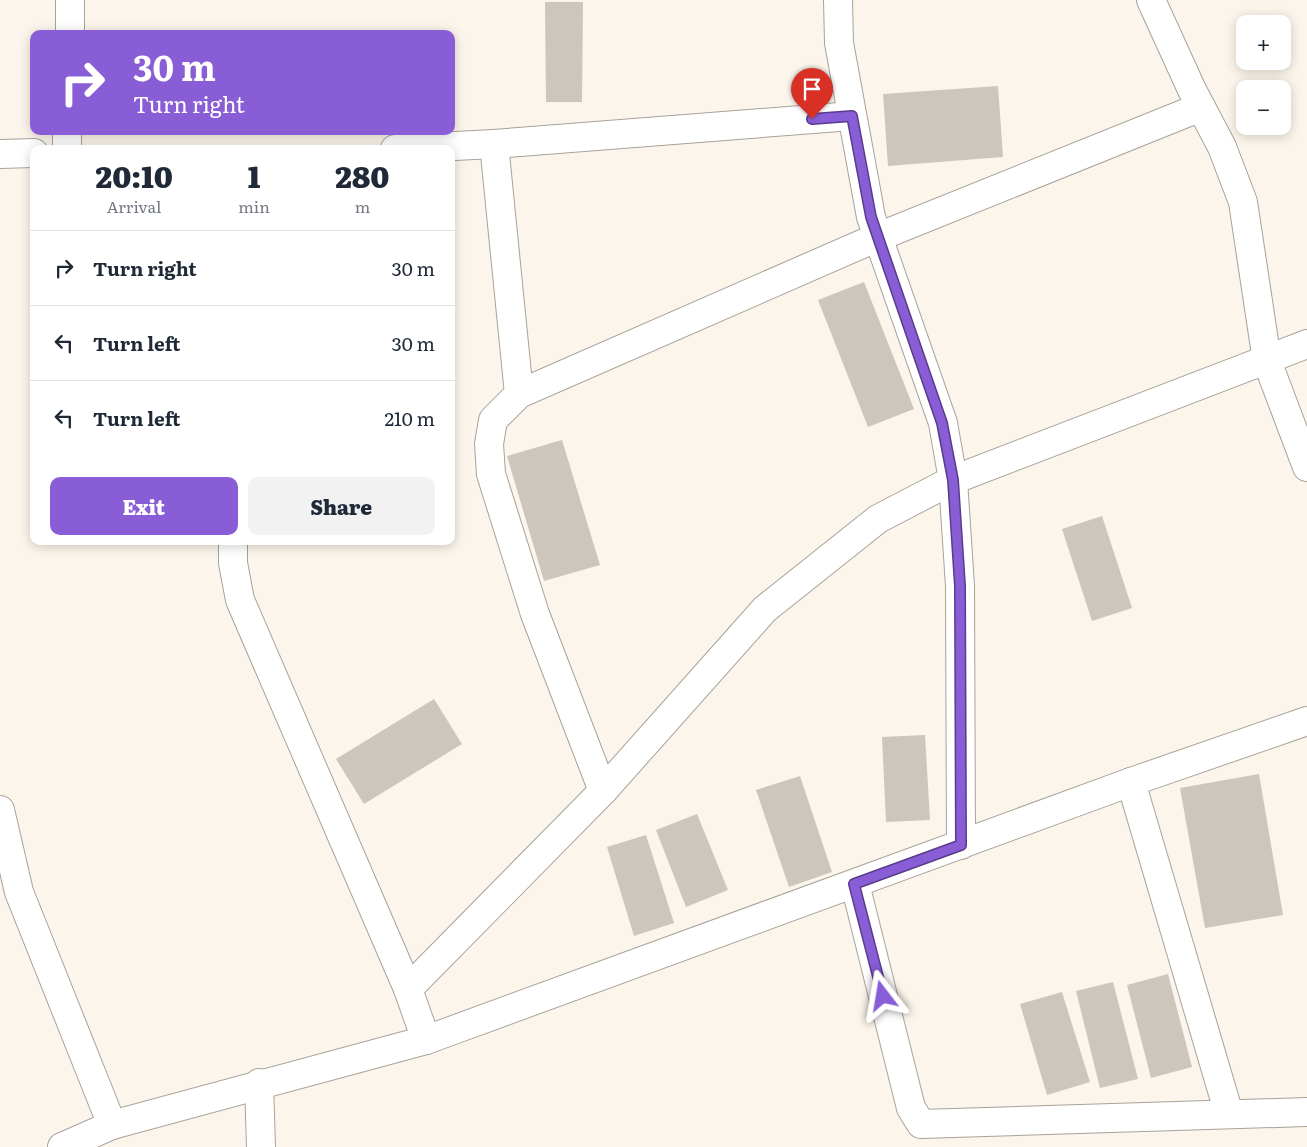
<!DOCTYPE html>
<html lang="en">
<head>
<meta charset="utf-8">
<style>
	:root { --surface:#fff; --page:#f2f2f3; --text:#1f2937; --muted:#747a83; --line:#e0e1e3; --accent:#895dd6 }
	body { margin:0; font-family:Literata,serif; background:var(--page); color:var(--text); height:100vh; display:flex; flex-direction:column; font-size:19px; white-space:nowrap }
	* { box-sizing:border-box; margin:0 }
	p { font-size:16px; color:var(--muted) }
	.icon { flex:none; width:28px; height:28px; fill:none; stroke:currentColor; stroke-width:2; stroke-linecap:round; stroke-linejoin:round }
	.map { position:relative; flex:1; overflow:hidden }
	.details { position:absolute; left:30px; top:145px; width:425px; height:400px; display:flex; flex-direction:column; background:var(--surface); border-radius:10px; box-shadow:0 2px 12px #0003 }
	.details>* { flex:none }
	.hud { position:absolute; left:30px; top:30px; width:425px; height:105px; border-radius:10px; box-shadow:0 2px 12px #0003; background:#895dd6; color:#fff; overflow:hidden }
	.tools { position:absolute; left:1236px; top:15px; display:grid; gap:10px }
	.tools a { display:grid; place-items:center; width:55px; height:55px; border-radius:10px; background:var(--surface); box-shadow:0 2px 12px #0003; font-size:25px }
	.pin { position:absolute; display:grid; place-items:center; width:42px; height:42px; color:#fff; margin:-51px -21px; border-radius:50% 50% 50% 0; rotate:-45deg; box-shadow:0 0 5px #0007 }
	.pin .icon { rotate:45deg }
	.me { position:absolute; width:55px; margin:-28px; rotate:346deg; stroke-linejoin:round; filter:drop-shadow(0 0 4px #0008) }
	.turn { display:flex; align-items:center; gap:18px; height:105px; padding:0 20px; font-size:22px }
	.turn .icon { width:65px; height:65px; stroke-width:2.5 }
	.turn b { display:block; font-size:35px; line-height:42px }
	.eta { display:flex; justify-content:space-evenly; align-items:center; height:85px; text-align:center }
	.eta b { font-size:30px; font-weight:800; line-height:35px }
	.primary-button { display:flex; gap:10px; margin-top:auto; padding:10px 20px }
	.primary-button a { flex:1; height:58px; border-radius:10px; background:var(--accent); color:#fff; font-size:20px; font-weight:800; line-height:58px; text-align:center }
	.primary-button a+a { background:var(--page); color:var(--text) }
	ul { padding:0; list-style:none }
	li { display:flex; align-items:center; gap:15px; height:75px; padding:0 20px; border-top:1px solid var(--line) }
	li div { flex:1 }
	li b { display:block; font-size:19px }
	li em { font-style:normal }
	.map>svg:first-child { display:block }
</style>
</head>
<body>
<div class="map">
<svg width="1307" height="1147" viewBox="0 0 1307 1147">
	<rect width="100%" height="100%" fill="#fcf5eb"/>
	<g fill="#cdc6bd">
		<path d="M545,2H583L582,102H546Z"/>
		<path d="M998,86L1003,157L888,166L883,94Z"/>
		<path d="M864,282L914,409L868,427L818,300Z"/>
		<path d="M562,440L600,565L544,581L507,456Z"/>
		<path d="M1102,516L1132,608L1092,621L1062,529Z"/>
		<path d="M434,699L462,744L364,804L336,759Z"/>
		<path d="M925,735L930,820L886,822L882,737Z"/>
		<path d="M1259,774L1283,915L1205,928L1180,788Z"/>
		<path d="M800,776L832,872L789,887L756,790Z"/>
		<path d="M697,814L728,890L686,907L656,830Z"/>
		<path d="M646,835L674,923L634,936L607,847Z"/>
		<path d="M1168,974L1192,1067L1151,1078L1127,985Z"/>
		<path d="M1113,982L1138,1079L1100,1088L1076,991Z"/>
		<path d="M1062,992L1090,1082L1047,1095L1020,1004Z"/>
	</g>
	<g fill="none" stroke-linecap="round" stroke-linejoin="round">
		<defs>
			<g id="minor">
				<path d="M838,0L839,43L871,217L943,423L953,480L960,586L961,845"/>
				<path d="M1151,0L1192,90L1222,147L1243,202L1267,361L1307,467"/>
				<path d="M70,34V0"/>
				<path d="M494,144L519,394"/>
				<path d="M67,149V131"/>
				<path d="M395,149L494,144L852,116"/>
				<path d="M0,154L34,153"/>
				<path d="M233,541V563L240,600L408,989L426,1040"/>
				<path d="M1131,782L1229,1114"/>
				<path d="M603,791L535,614L491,474L489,444L493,420L519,394L878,237L1201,107"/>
				<path d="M0,810L19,892L112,1125"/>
				<path d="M855,884L911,1108L921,1124L1307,1112"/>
				<path d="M408,989L603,791L765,609L878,519L953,480L1307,344"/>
				<path d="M259,1083L261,1147"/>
				<path d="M62,1147L112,1125L426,1040L1131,782L1307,721"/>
			</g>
		</defs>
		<use href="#minor" stroke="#a8a299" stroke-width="30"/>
		<use href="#minor" stroke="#fff" stroke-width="28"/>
	</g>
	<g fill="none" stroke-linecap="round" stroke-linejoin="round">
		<defs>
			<path id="route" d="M812,119L852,116L871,217L942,423L953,480L960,586L961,845L854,884L883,996"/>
		</defs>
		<use href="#route" stroke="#593c8b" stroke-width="12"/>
		<use href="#route" stroke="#895dd6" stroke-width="9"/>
	</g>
</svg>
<div class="tools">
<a>+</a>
<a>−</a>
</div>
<div class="pin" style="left:812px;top:119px;background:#d93025"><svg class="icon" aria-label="arrive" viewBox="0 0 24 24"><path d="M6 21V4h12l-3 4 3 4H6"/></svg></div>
<svg class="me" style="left:883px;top:996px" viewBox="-20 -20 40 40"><path d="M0-17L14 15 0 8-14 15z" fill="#895dd6" stroke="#fff" stroke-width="4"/></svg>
<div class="hud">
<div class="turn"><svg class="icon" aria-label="right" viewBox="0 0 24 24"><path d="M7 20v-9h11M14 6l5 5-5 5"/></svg><div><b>30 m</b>Turn right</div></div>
</div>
<section class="details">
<div class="eta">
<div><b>20:10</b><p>Arrival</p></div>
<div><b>1</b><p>min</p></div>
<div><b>280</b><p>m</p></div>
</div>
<ul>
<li><svg class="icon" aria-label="right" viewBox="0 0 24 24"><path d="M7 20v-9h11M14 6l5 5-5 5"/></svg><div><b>Turn right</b></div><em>30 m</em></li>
<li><svg class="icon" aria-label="left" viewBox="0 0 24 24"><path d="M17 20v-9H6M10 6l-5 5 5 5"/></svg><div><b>Turn left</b></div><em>30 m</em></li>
<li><svg class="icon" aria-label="left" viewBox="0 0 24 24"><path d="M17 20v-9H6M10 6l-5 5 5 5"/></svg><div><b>Turn left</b></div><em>210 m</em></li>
</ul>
<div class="primary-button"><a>Exit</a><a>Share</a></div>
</section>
</div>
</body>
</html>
